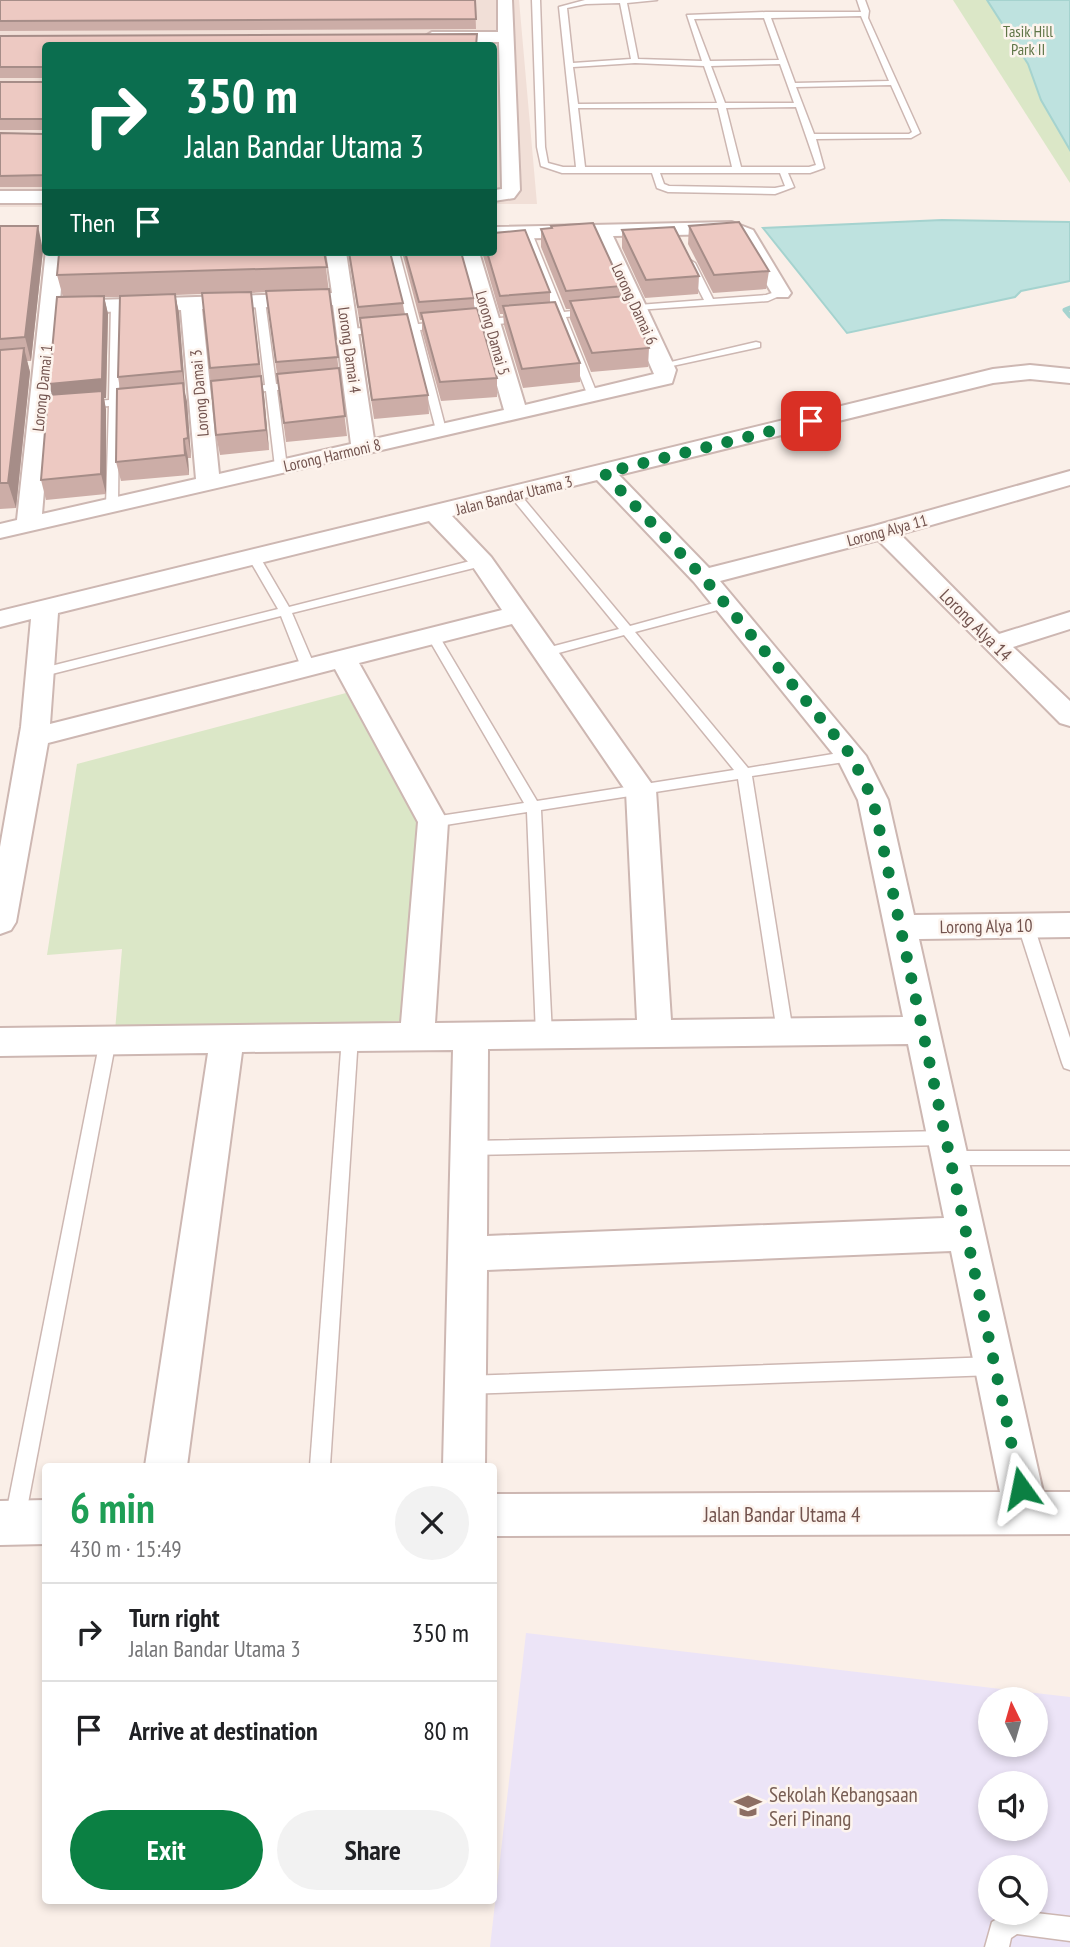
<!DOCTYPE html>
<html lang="en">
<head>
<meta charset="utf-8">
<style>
	:root { --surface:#fff; --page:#f2f2f2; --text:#202124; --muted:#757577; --line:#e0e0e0; --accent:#0b8043 }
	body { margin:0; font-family:"PT Sans Narrow",sans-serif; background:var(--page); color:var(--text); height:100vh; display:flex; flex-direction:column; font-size:26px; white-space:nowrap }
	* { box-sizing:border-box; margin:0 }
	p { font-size:23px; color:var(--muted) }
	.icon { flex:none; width:38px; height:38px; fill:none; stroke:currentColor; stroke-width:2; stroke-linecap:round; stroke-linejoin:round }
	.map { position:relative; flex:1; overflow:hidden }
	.sheet { position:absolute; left:42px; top:1463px; width:455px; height:441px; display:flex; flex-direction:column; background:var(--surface); border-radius:7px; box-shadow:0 4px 10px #0003 }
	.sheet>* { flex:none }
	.banner { position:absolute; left:42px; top:42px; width:455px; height:214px; border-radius:7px; box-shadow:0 4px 10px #0003; background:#0b6e4f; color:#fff; overflow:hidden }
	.needle { width:46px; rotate:355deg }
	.fabs { position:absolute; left:978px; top:1687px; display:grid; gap:14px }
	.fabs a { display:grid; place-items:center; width:70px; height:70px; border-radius:50%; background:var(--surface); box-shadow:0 4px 10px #0003; font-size:35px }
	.pin { position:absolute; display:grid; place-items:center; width:60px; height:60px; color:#fff; margin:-30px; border-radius:14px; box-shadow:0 4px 10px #0006 }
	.me { position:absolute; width:77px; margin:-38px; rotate:348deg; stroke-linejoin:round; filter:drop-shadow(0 0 5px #0008) }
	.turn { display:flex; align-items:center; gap:24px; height:147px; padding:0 28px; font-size:32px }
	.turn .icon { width:91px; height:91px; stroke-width:2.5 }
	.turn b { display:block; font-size:49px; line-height:60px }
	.then { display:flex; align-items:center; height:66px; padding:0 28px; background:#0003; gap:14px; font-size:26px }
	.round { display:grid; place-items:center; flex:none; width:74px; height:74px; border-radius:37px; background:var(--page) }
	.head { display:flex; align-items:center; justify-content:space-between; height:119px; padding:0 28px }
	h1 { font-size:42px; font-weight:700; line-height:52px; color:#1e9e55 }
	.cta { display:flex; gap:14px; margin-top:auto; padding:14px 28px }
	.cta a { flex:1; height:80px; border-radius:42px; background:var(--accent); color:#fff; font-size:28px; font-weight:700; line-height:80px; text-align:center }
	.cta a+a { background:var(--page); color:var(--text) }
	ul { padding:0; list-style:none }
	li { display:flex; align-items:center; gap:21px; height:98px; padding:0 28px; border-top:2px solid var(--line) }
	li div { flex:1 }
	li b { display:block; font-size:26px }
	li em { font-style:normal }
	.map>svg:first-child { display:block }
</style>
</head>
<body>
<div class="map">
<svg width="1070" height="1947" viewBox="0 0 1070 1947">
	<rect width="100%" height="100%" fill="#faefe8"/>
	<path fill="#f1dfd7" d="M0,0H519L537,204H494V46H46L45,207H0Z"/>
	<path fill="#ece4f7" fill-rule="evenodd" d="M526,1633L1070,1697V1947H490ZM990,1699H1036V1745H990ZM990,1783H1036V1829H990ZM990,1867H1036V1913H990Z"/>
	<g fill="#dbe7c7">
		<path d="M953,0H1070V183Z"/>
		<path d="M346,693L427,841L414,1021L115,1031L122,949L47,955L77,764Z"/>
	</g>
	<g fill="#bee2df" stroke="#a5d3cf" stroke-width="2">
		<path d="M987,0H1070V150L1041,100L1028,64Z"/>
		<path d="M942,220L1070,222V281L1021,291L1015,297L847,333L763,228Z"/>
	</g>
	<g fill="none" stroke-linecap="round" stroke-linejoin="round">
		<path stroke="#a5d3cf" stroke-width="5" d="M1070,308L1065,310L1070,316"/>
		<defs>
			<g id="service">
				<path d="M532,0H540L545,147L548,163L563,167H576L559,7L585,0H657L627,3L638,59L702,61L687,15L766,12H861L857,0H865L869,11L868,18L920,133L911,138L816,139L824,168L810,173H788L794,187L775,194L668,192L657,188L652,173H562L541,166L537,147ZM620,3L631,59L573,63L567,8L586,4ZM861,16L889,81L795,83L771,18ZM764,18L779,60L710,61L694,19ZM635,63L704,66L717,103L578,104L573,67ZM780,64L794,103H725L711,66ZM891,85L912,132L909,134H814L796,87ZM796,107L816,165L809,167H741L726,108ZM578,108H718L732,167H585ZM660,173H780L785,186L775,188L669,186L664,184Z"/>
				<path d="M527,230L532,233L564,312L589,309L594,312L589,315L566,317L598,396L597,398L588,396L557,318L479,326L474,323L479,320L554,313L522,233Z"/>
				<path d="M389,252H399L418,324L443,322L448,325L443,328L420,330L446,430L445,432L436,430L410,330L348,335L343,332L348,329L408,325Z"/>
				<path d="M690,260L695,263L713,299L766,295L781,290L786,293L768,301L622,311L620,309L625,306L704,300L685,263Z"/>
				<path d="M260,298L265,301L276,384L298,382L303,385L298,388L277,390L287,467L281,470L275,467L266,391L244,393L239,390L244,387L265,385L255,301Z"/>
				<path d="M116,302L121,305L119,399L138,397L143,400L138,403L119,405L118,506L112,509L106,506L109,406L84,408L79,405L84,402L109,400L111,305Z"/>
				<path d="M756,342L760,343V347L663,368L658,365Z"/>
				<path d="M515,492L519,493L630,626L725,600L729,601V607L635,632L748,768L851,751L858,756L851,761L752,776L793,1032L791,1036H779L777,1032L738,779L541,810L552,1035L550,1040H538L536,1035L527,812L433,827L426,822L433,817L524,803L427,636L433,632L439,636L537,801L734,770L624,635L544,657L539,656V650L619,629L511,497V493Z"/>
				<path d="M255,555L261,559L289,607L482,558L488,562L486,565L292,613L315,667L308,671L301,667L281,616L44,676L37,672L39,669L278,609L249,559Z"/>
				<path d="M1026,920L1034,926L1070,1038V1070L1064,1068L1062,1063L1018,926Z"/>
				<path d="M350,1031L356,1032L358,1037L330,1466H310L342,1037L344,1032Z"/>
				<path d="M108,1034L114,1035L116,1040L25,1519L22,1526L15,1529L8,1526L5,1519L100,1040L102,1035Z"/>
				<path d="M945,1131L951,1133L954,1138L951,1143L945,1145L469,1155L463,1153L460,1148L463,1143L469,1141Z"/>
				<path d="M949,1151H1070V1165H949L943,1163L940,1158L943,1153Z"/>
				<path d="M994,1357L1001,1360L1004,1366L1001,1372L994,1375L465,1394L458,1391L455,1385L458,1379L465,1376Z"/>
				<path d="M1007,1913H1036L1070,1917V1941L1017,1934L1011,1938L1009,1947H985L992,1922Z"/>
			</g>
			<g id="minor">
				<path d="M498,0H512L520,190L514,198L494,201V190L502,189L499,42H432L424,37L432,32H498Z"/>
				<rect x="0" y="191" width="46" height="12"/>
				<path d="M732,222L753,230L791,293L788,297H774L739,238L729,234L613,236L676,370L672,383L0,538V524L17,520L46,250L64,252L60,301L332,293L326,252H346L374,439L504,410L459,252H479L525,405L654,374L594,237L494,239V227ZM333,305L351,444L219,474L202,309ZM181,310L196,479L42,514L59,313Z"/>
				<path d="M1030,365L1070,369V383L1030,379L993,383L619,475L709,568L874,526L1070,471V485L900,534L999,634L1070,612V629L1013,647L1070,701V726L1060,723L878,540L720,581L866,756L888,800L914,915L1070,913V937L919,939L1043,1492H1070V1534L494,1536V1494L1000,1492L951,1251L487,1270L485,1466H443L453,1050L242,1052L187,1466H145L208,1053L0,1056V1028L401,1023L418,822L335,669L48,743L16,922L11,930L0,934V847L21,727L31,619L0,627V611L993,369ZM597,480L694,582L838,760L858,800L903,1017L671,1020L656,790L491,557L452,516ZM429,521L473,567L502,610L50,724L58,613ZM512,624L626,791L637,1020L435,1023L448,822L359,663ZM908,1044L944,1218L487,1236L488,1049Z"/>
				<path d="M46,1500V1544L0,1545V1501Z"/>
			</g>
		</defs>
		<use href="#service" stroke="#cdb7b2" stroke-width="3"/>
		<use href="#minor" stroke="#cdb7b2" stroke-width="4"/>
		<use href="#service" fill="#fff" fill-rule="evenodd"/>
		<use href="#minor" fill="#fff" fill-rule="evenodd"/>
	</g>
	<g fill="#ccada7">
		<path d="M0,0H475L476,29L0,31Z"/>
		<path d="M477,34V46H46V187H0V133L43,134L44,130H0V82H44V78H0V36Z"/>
		<path d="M0,226L43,250L31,361H27L30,372L16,508L0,509Z"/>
		<path d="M551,226L622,286L621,297L649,348L648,367L591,372L570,319V309H566L541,247V229H551Z"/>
		<path d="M689,226L769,271L766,289L713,293L688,244Z"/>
		<path d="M622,230L699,276L698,294L645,298L622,248Z"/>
		<path d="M62,252H324L347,436L286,442L266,292L251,293L264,395L269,450L220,455L216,435L202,294L175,295L179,313L185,390H184L187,402L191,458H188L189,475L121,481L116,462L120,389L118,377L120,297H104L108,314L106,398H104L106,410V494L46,500L41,480L52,395L63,297L57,275Z"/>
		<path d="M348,252H390L403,303L404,314L428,395L429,414L374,419L360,325Z"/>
		<path d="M402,252H461L474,298V309L497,378V397L441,401L422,331V320H420Z"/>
		<path d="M482,252H494L550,292V303L580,363V382L523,388L504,325L503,314H500Z"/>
	</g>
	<g fill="#a68d88">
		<path d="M38,226L43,250L31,361L25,337Z"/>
		<path d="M175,294L179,313L185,390L182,371Z"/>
		<path d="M104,296L108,314L106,398H104L106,410V494L101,474L54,403L49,384Z"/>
		<path d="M24,348L30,372L16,508L8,483Z"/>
		<path d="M261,376L264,395L269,450L266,430Z"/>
		<path d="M183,383L187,402L191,458L188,438Z"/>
		<path d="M184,439L188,458L189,475L185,455Z"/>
	</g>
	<g fill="#edc9c2" stroke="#a68d88" stroke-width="2">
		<path d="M0,0H475L476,19L0,21Z"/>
		<path d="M477,34L476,46H46V69L44,67H0V36Z"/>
		<path d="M46,73V121L43,119H0V82H44Z"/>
		<path d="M46,124V175L0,176V133L43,134Z"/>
		<path d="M739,222L769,271L714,275L689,226Z"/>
		<path d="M593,223L622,286L566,291L541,229L552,228L551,226Z"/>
		<path d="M0,226H38L25,337L0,339Z"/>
		<path d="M674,227L699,276L646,280L622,230Z"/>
		<path d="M525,230L550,292L500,296L487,252H494V233Z"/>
		<path d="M256,252H324L327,267L57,275L59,254Z"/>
		<path d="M349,252H390L403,303L358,307Z"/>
		<path d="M405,252H461L474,298L419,302Z"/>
		<path d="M329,289L338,357L276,362L266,291Z"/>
		<path d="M251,292L259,364L210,368L202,293Z"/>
		<path d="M175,294L182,371L118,377L120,296Z"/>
		<path d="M104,296L102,379L49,384L57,297Z"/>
		<path d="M626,296L649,348L592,353L570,301Z"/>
		<path d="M555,302L580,363L522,369L503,306Z"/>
		<path d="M477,308L497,378L440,382L421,313Z"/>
		<path d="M407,314L428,395L372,400L360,318Z"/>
		<path d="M24,348L8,483H0V350Z"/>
		<path d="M339,368L345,416L284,423L277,374Z"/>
		<path d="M261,376L266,430L216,435L211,381Z"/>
		<path d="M183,383L188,438L184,439L185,455L116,462L117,389Z"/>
		<path d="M102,391L101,474L41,480L48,395Z"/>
	</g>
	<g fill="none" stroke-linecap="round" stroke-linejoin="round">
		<path stroke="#0b8043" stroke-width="12" stroke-dasharray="0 21.6" d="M811,421L604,473L703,577L851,755L873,800L1021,1488"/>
	</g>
	<defs>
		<symbol id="school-bare" viewBox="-9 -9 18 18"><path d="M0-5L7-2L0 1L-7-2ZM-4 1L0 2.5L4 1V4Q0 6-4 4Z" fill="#8d6e63" stroke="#fdf4ee" stroke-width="2.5" paint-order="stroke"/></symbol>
	</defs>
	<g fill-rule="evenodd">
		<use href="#school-bare" x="729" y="1787" width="38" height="38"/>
	</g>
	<g text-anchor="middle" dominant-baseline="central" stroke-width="5" stroke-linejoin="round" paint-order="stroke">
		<g font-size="16" fill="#607648" stroke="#fdf4ee">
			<text x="1028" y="31">Tasik Hill<tspan x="1028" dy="18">Park II</tspan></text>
		</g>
		<g font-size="16" fill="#72534e" stroke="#fdf4ee">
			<text transform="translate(635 304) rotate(65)">Lorong Damai 6</text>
			<text transform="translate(493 333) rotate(74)">Lorong Damai 5</text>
			<text transform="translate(350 350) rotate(82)">Lorong Damai 4</text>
			<text transform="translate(42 388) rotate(-84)">Lorong Damai 1</text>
			<text transform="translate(199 393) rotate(-95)">Lorong Damai 3</text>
			<text transform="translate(332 455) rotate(-13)">Lorong Harmoni 8</text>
			<text transform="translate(514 495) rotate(-14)">Jalan Bandar Utama 3</text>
			<text transform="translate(887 530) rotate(-15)">Lorong Alya 11</text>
		</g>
		<g font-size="18" fill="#72534e" stroke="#fdf4ee">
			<text transform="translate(976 625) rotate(45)">Lorong Alya 14</text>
			<text transform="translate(986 926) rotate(-1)">Lorong Alya 10</text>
		</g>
		<g font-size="21" fill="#72534e" stroke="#fdf4ee">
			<text x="782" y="1514">Jalan Bandar Utama 4</text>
		</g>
		<g font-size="21" fill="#785e54" stroke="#fdf4ee" text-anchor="start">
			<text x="769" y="1794">Sekolah Kebangsaan<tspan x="769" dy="24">Seri Pinang</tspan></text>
		</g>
	</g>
</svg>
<div class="fabs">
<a><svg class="needle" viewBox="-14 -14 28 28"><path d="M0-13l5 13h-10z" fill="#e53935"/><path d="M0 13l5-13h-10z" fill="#757577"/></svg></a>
<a><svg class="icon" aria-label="sound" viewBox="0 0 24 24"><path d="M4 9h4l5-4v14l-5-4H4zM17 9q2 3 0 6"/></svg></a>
<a><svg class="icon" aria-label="search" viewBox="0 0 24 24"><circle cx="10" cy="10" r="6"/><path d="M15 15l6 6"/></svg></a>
</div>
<div class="pin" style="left:811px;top:421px;background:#d93025"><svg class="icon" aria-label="arrive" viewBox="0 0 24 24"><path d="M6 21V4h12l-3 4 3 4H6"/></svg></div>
<svg class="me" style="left:1021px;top:1488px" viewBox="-20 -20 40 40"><path d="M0-17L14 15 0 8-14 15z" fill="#0b8043" stroke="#fff" stroke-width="4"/></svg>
<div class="banner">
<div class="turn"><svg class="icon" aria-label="right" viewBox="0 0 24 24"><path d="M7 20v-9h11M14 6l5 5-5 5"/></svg><div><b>350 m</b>Jalan Bandar Utama 3</div></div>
<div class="then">Then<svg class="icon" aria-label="arrive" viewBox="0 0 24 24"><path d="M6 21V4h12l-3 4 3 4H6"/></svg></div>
</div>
<section class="sheet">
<div class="head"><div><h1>6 min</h1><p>430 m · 15:49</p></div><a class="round"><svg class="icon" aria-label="close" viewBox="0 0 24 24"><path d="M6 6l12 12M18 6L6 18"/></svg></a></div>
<ul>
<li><svg class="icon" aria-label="right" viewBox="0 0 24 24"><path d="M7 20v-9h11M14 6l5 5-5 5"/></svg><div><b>Turn right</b><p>Jalan Bandar Utama 3</p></div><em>350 m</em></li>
<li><svg class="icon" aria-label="arrive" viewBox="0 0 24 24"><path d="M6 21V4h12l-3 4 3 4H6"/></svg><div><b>Arrive at destination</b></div><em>80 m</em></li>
</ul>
<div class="cta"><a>Exit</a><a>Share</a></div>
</section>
</div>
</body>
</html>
